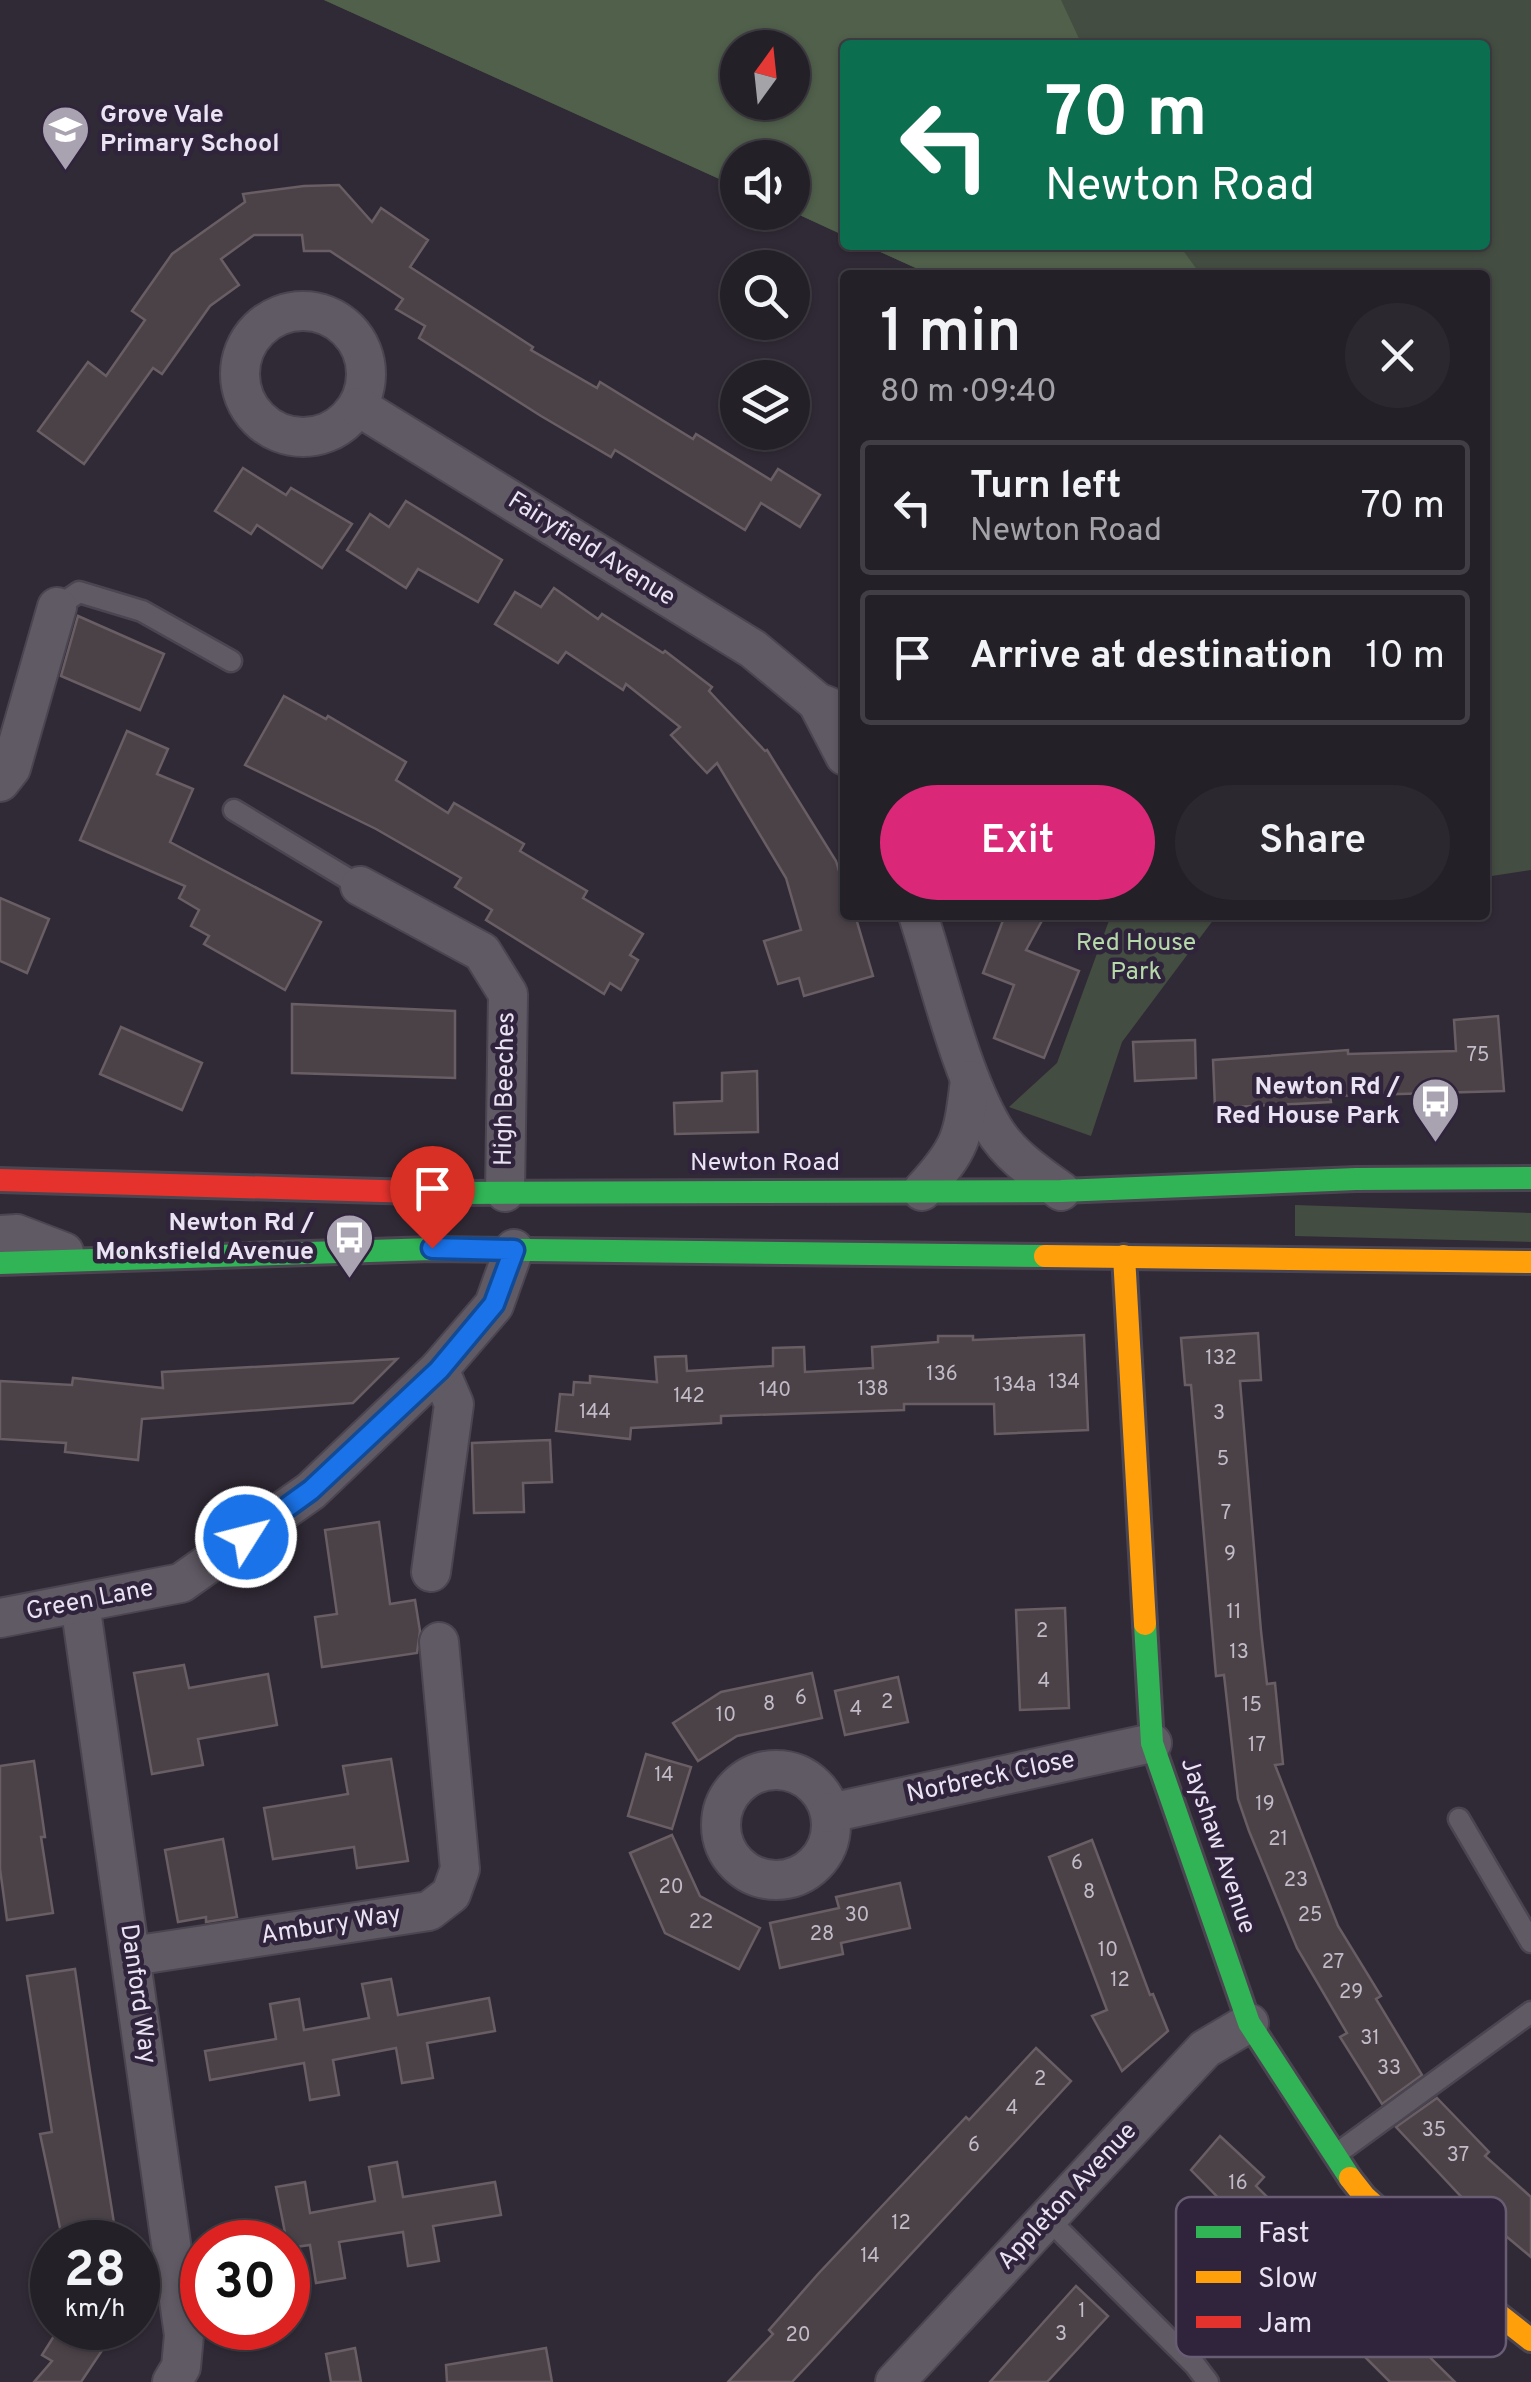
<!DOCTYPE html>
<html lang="en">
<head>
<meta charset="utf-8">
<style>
	:root { --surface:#242028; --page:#2c2830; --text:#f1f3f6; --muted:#a3a3a8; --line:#413e45; --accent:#db2777 }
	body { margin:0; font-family:Overpass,sans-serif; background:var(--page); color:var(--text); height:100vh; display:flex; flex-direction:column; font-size:38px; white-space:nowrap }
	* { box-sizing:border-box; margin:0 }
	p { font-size:32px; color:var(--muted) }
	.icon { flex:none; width:55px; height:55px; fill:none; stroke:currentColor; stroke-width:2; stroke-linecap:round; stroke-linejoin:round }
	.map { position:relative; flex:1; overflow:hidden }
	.details { position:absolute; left:840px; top:270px; width:650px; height:650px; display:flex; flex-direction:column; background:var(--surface); border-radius:10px; box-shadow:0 2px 8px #0004,0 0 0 2px var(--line) }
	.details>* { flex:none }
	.top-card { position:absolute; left:840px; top:40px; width:650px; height:210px; border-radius:10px; box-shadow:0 2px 8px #0004,0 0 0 2px var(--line); background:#0b6e4f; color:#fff; overflow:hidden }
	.needle { width:65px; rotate:15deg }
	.buttons { position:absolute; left:720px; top:30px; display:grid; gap:20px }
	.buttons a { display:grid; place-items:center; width:90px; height:90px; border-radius:50%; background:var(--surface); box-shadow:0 2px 8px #0004,0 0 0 2px var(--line); font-size:50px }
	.speed { position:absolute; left:30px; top:2220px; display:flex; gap:20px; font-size:50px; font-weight:700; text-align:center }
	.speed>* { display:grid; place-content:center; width:130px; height:130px; border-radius:50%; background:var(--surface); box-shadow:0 2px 8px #0004,0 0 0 2px var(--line); line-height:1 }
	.speed small { font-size:25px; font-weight:400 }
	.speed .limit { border:15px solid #d22; background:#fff; color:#111 }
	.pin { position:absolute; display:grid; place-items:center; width:85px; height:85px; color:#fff; margin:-102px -42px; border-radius:50% 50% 50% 0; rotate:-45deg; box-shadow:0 0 10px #0007 }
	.pin .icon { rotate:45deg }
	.me { position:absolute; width:110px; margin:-55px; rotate:54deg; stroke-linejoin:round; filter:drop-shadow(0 0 8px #0008) }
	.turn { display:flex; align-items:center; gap:35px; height:210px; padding:0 40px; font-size:45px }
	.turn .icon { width:130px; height:130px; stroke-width:2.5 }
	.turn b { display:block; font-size:70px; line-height:85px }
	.round { display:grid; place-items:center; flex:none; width:105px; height:105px; border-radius:52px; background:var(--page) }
	.headline { display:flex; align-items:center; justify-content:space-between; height:170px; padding:0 40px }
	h1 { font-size:60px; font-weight:600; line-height:75px }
	.button { display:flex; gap:20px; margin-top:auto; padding:20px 40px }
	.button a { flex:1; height:115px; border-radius:60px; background:var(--accent); color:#fff; font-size:40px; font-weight:600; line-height:115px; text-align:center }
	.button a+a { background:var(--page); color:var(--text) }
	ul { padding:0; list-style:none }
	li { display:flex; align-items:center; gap:30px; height:135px; margin:0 20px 15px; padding:0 20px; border:5px solid var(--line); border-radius:10px }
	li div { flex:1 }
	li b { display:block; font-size:38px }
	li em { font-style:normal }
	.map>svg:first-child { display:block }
</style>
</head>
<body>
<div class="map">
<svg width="1531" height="2382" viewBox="0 0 1531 2382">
	<rect width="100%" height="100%" fill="#302a36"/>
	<g fill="#444d41" fill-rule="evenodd">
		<path d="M324,0H1531V870L1485,877V275H931L865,245H1485V45H845V236L793,212L792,158H738L737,187ZM738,48H792V102H738Z"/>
		<path d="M1111,915H1217L1122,1042L1091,1136L1009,1107L1057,1063Z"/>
		<path d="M1295,1205L1531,1213V1242L1295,1236Z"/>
	</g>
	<g fill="#50604b" fill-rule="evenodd">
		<path d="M324,0H1061L1082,45H845V236L793,212L792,158H738L737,187ZM738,48H792V102H738Z"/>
		<path d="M865,245H1179L1201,275H931Z"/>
	</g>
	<g fill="#4b4247" stroke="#685e63" stroke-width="2.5">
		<path d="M339,185L372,222L381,208L428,240L410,267L533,347L531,350L597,388L600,382L693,439L696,434L771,480L778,469L820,495L800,527L761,503L745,530L615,450L611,457L541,416L419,338L425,326L396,309L403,299L330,251H304L302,235H254L221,259L239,285L210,306L162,374L153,368L84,464L38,431L88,362L106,376L145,320L132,311L172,254L245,202L243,194L304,186Z"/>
		<path d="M243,468L286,495L291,488L352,524L322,568L257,525L251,534L215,511Z"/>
		<path d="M406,501L502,560L478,602L418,569L406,588L347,550L370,514L389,527Z"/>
		<path d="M554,588L598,619L602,614L663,653L665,651L712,687L709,691L765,751L767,750L836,861L845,891V915H855L873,976L804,996L799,978L778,984L764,941L801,930L786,878L717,763L707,773L671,735L680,727L626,684L623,690L566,652L558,663L495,624L515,592L541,607Z"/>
		<path d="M78,616L164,654L140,710L61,676Z"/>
		<path d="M284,696L326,719L328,716L406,762L396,780L448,813L454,803L524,844L520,851L587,891L583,898L643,934L630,955L638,960L621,990L610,983L604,994L486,920L492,910L455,887L461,878L376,829L245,765Z"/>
		<path d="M127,731L168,749L157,774L193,789L170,842L321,922L285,990L204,944L209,936L191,926L199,910L179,898L185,886L80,840Z"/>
		<path d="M0,898L49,919L27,973L0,961Z"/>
		<path d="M1005,915H1045L1026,950L1079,971L1044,1058L994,1038L1014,985L983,973Z"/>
		<path d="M292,1004L455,1011V1078L292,1073Z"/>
		<path d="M1498,1016L1504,1091L1330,1096L1331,1102L1215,1108L1213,1060L1348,1050V1054L1456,1051L1454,1020Z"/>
		<path d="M121,1027L202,1063L182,1110L100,1074Z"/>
		<path d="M1195,1040L1196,1078L1135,1081L1133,1042Z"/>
		<path d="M757,1071L758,1132L675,1134L674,1103L722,1101V1073Z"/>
		<path d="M1258,1333L1261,1380L1240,1381L1261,1631L1267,1684L1275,1683L1283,1764L1275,1765L1338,1926L1381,1996L1376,1999L1422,2075L1382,2104L1340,2037L1347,2033L1297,1948L1249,1831L1238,1799L1224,1675L1216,1676L1191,1385H1185L1181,1338Z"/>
		<path d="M1084,1335L1088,1430L995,1434L994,1404H904V1410L721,1416V1423L631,1428L630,1439L556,1431L560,1394L573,1395L574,1382L590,1383V1376L657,1382L655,1357L686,1356L687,1371L773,1366V1348L804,1347L805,1372L873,1368L872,1347L938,1342V1336H973V1340Z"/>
		<path d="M397,1359L353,1403L142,1419L138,1460L65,1452L66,1443L0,1439V1381L72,1385L73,1378L163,1388L162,1372Z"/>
		<path d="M550,1440L552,1482L523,1483L524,1512L474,1513L472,1443Z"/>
		<path d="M379,1522L390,1604L415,1600L420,1631L417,1653L322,1667L315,1617L337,1614L325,1530Z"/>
		<path d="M1065,1608L1069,1708L1020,1710L1016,1610Z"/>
		<path d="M184,1665L189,1688L268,1674L277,1725L198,1739L203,1765L152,1774L134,1673Z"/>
		<path d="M812,1673L822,1718L737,1736L698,1761L673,1723L721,1692Z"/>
		<path d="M898,1677L908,1722L845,1735L835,1691Z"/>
		<path d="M646,1754L691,1767L672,1829L628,1816Z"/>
		<path d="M391,1759L408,1861L357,1868L354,1847L273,1859L264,1808L348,1794L343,1766Z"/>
		<path d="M34,1761L45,1837H41L53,1913L7,1920L0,1869V1766Z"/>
		<path d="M672,1835L700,1896L760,1928L739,1969L665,1933L630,1853Z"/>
		<path d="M223,1839L237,1917L206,1922V1917L178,1922L165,1850Z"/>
		<path d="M1092,1840L1150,1995L1153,1994L1168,2031L1122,2071L1092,2016L1107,2010L1049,1857Z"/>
		<path d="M900,1883L910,1928L841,1943L843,1954L780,1968L770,1923L839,1908L836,1897Z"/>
		<path d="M75,1969L90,2072L117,2242H63L40,2134L52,2132L27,1976Z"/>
		<path d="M391,1979L398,2015L489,1998L495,2031L427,2043L433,2078L402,2083L396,2048L333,2060L339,2095L310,2100L304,2063L210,2080L205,2051L276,2039L270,2004L299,1999L304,2030L369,2018L362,1984Z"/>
		<path d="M1036,2048L1071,2081L1016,2141L792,2382H728L773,2334L769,2330L818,2274L966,2117L969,2120Z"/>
		<path d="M1437,2098L1489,2152L1485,2156L1531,2197V2257L1470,2206L1396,2127Z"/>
		<path d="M1220,2136L1264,2177L1256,2186L1455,2382H1390L1234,2226L1239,2219L1191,2170Z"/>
		<path d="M397,2162L403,2197L495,2182L501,2215L433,2226L439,2261L408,2266L403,2232L339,2242L345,2278L316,2283L310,2245L288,2248L276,2187L305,2182L310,2213L375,2201L369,2167Z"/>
		<path d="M1076,2286L1108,2316L1047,2382H990Z"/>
		<path d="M59,2328H117L81,2382H34L52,2361L42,2355Z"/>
		<path d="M355,2348L361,2382H331L326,2354Z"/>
		<path d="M546,2348L552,2382H447L446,2365Z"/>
	</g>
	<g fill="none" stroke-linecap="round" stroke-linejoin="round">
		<defs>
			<g id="lane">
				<path d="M57,607L79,592L142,611L231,661"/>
				<path d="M234,810L360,886"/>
				<path d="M1459,1819L1531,1942"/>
				<path d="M1335,2155L1531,2012"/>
				<path d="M1048,2219L1195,2365L1208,2382"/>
			</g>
			<g id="street">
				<circle cx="303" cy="374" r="63"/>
				<path d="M359,407L753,649L817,702L845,713"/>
				<path d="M817,702L845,756"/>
				<path d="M0,782L11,768L57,607"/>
				<path d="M360,886L482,952L508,994L505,1192"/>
				<path d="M918,915C939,979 960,1072 993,1128C1009,1155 1036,1173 1061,1191"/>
				<path d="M922,1191C962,1148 963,1137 970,1080"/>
				<path d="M0,1235L17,1234L64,1252"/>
				<path d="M431,1572L454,1404L439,1369"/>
				<path d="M80,1603L184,2335L181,2367L172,2382"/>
				<path d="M0,1618L181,1583L311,1491L439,1369L494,1305L514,1249"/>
				<circle cx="776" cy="1825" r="55"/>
				<path d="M830,1813L1152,1743"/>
				<path d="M132,1956L429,1911L451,1894L460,1869L439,1642"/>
				<path d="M895,2382L1205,2049L1249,2023"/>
			</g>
			<g id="fast">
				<path d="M449,1193L1061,1191L1356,1179L1531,1178"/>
				<path d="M0,1263L432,1249L1045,1256"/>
				<path d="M1145,1624L1152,1743L1249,2023L1350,2178"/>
			</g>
			<g id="slow">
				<path d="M1045,1256L1531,1262"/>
				<path d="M1124,1256L1145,1624"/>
				<path d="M1350,2178L1365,2197L1475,2296L1531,2340"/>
			</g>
			<path id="jam" d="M0,1180L449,1193"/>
		</defs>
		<use href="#lane" stroke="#4a4550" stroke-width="25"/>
		<use href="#street" stroke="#4a4550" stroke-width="42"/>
		<use href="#fast" stroke="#4a4550" stroke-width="28"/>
		<use href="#slow" stroke="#4a4550" stroke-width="28"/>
		<use href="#jam" stroke="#4a4550" stroke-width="28"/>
		<use href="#lane" stroke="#605a64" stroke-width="20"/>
		<use href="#street" stroke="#605a64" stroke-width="38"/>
		<use href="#fast" stroke="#30b455" stroke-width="22"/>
		<use href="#slow" stroke="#ff9f0a" stroke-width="22"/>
		<use href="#jam" stroke="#e5322d" stroke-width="22"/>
	</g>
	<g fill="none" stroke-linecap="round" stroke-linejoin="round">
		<defs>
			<path id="route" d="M246,1537L311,1490L439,1370L494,1304L514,1250L432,1248"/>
		</defs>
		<use href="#route" stroke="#114b97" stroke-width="25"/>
		<use href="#route" stroke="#1a73e8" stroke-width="18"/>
	</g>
	<defs>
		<symbol id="school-pin" viewBox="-11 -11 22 30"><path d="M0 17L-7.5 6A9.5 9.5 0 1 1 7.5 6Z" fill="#a9a2b1" stroke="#30243c"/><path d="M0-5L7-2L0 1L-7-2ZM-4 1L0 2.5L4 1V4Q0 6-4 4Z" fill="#fff"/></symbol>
		<symbol id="bus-pin" viewBox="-11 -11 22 30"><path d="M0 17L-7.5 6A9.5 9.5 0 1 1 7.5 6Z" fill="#a9a2b1" stroke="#30243c"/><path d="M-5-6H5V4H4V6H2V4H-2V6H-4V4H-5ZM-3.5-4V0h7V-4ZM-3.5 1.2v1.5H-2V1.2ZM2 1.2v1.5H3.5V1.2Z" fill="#fff"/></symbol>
	</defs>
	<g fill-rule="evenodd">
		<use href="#school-pin" x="38" y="102" width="55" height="75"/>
		<use href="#bus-pin" x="1408" y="1074" width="55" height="75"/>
		<use href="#bus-pin" x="322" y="1210" width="55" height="75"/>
	</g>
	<g text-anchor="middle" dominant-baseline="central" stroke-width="9" stroke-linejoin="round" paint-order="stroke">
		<g font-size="20" fill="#c2bbc8">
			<text x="1478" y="1056">75</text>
			<text x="1221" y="1359">132</text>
			<text x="942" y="1375">136</text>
			<text x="1064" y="1383">134</text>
			<text x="1015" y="1386">134a</text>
			<text x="873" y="1390">138</text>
			<text x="775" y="1391">140</text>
			<text x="689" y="1397">142</text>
			<text x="595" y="1413">144</text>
			<text x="1219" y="1414">3</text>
			<text x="1223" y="1460">5</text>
			<text x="1226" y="1514">7</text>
			<text x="1230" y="1555">9</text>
			<text x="1234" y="1613">11</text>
			<text x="1042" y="1632">2</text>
			<text x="1239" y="1653">13</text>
			<text x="1044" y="1682">4</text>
			<text x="801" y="1699">6</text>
			<text x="887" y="1703">2</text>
			<text x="769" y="1705">8</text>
			<text x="1252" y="1706">15</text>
			<text x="856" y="1710">4</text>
			<text x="726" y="1716">10</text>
			<text x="1257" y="1746">17</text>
			<text x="664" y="1776">14</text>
			<text x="1265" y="1805">19</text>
			<text x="1278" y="1840">21</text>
			<text x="1077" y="1864">6</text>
			<text x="1296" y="1881">23</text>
			<text x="671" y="1888">20</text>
			<text x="1089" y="1893">8</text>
			<text x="857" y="1916">30</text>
			<text x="1310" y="1916">25</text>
			<text x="701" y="1923">22</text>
			<text x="822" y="1935">28</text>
			<text x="1108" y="1951">10</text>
			<text x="1333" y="1963">27</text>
			<text x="1120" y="1981">12</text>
			<text x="1351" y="1993">29</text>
			<text x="1370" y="2039">31</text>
			<text x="1389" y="2069">33</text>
			<text x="1040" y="2080">2</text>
			<text x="1012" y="2109">4</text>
			<text x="1434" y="2131">35</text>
			<text x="974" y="2146">6</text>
			<text x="1458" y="2156">37</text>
			<text x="1238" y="2184">16</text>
			<text x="901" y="2224">12</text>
			<text x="870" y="2257">14</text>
			<text x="1082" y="2312">1</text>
			<text x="1061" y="2335">3</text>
			<text x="798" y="2336">20</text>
		</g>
		<g font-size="25" font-weight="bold" fill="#eae3f3" stroke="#30243c" text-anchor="end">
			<text x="100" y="116" text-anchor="start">Grove Vale<tspan x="100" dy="29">Primary School</tspan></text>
			<text x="1400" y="1088">Newton Rd /<tspan x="1400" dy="29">Red House Park</tspan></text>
			<text x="314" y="1224">Newton Rd /<tspan x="314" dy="29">Monksfield Avenue</tspan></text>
		</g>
		<g font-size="25" fill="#eae3f3" stroke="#30243c">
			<text transform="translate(591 550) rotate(32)">Fairyfield Avenue</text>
			<text transform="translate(506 1089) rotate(-89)">High Beeches</text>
			<text x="765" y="1164">Newton Road</text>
			<text transform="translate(90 1601) rotate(-11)">Green Lane</text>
			<text transform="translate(991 1778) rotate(-12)">Norbreck Close</text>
			<text transform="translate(1217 1846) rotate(71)">Jayshaw Avenue</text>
			<text transform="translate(331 1926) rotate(-9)">Ambury Way</text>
			<text transform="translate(137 1994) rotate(82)">Danford Way</text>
			<text transform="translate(1068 2197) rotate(-47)">Appleton Avenue</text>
		</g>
		<g font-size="25" fill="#b5d9a8" stroke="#30243c">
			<text x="1136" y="944">Red House<tspan x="1136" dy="29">Park</tspan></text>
		</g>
	</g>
	<rect x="1176" y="2197" width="330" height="160" rx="15" fill="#30243c" stroke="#685d73" stroke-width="2.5"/>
	<rect x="1196" y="2226" width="45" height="12" fill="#30b455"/>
	<rect x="1196" y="2271" width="45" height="12" fill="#ff9f0a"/>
	<rect x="1196" y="2316" width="45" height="12" fill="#e5322d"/>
	<g font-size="28" fill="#eae3f3">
		<text x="1258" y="2242">Fast</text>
		<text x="1258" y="2287">Slow</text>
		<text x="1258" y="2332">Jam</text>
	</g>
</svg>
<div class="buttons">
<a><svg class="needle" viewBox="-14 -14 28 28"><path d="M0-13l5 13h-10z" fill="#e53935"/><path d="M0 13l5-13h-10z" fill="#a3a3a8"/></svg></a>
<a><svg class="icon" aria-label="sound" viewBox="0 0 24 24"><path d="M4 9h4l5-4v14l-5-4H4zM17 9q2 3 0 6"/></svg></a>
<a><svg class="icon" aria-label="search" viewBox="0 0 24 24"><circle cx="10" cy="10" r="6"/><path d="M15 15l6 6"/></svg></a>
<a><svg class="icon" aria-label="layers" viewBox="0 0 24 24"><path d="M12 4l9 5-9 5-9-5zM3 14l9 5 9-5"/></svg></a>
</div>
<div class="speed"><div>28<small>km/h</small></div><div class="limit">30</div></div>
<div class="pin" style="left:432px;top:1248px;background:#d93025"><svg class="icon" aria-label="arrive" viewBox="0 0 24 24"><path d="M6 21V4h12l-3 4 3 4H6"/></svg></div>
<svg class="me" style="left:246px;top:1537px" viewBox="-20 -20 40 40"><circle r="17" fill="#1a73e8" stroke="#fff" stroke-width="3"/><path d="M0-11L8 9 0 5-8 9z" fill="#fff"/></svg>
<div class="top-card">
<div class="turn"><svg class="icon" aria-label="left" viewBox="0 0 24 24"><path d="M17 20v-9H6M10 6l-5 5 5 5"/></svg><div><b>70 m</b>Newton Road</div></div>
</div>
<section class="details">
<div class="headline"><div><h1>1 min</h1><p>80 m · 09:40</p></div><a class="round"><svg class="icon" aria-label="close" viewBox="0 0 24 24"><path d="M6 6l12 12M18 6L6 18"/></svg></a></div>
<ul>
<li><svg class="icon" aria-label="left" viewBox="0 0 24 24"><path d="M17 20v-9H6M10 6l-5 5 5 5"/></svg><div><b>Turn left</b><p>Newton Road</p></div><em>70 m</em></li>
<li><svg class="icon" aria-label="arrive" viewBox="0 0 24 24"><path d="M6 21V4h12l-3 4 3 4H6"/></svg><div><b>Arrive at destination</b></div><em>10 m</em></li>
</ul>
<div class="button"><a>Exit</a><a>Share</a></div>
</section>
</div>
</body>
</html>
